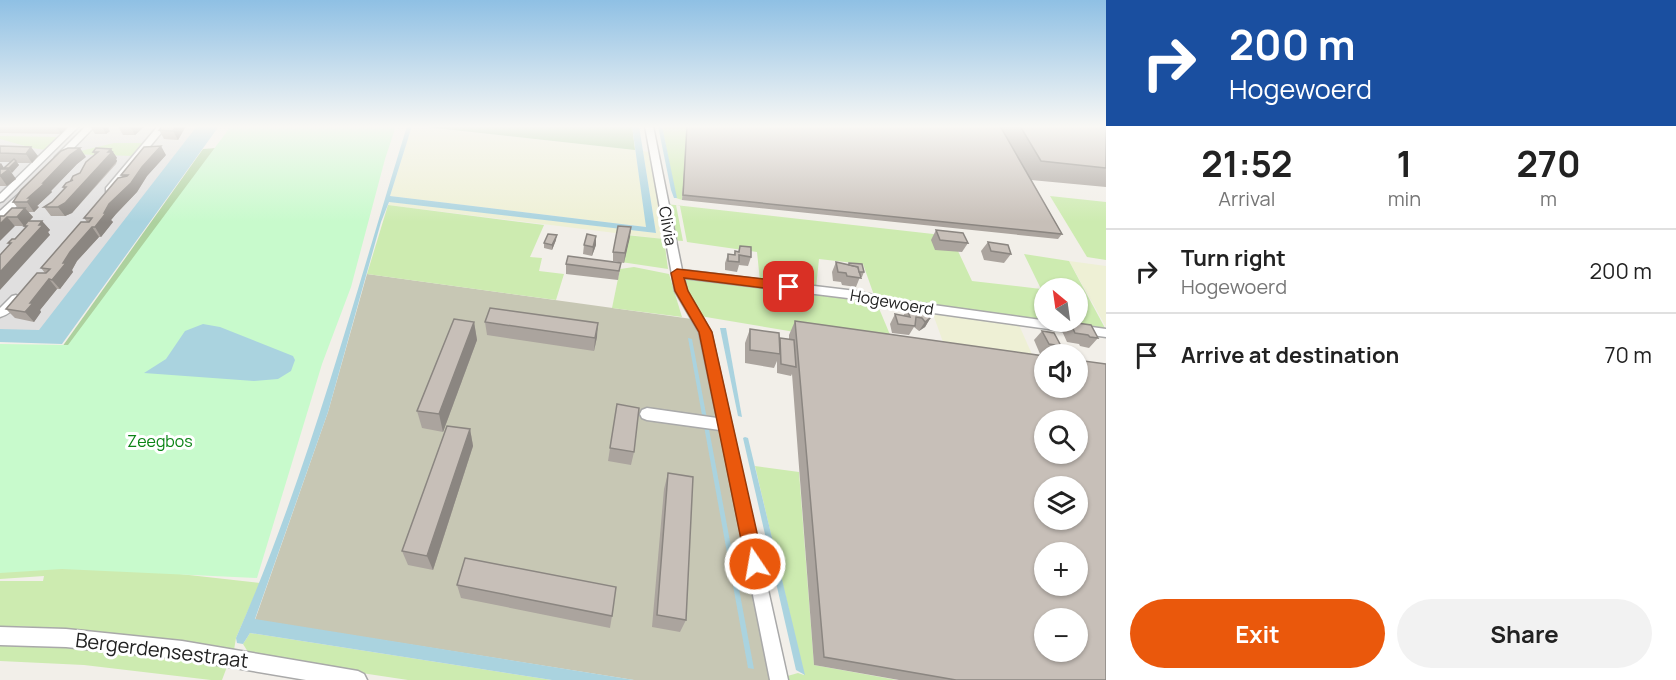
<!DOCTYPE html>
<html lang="en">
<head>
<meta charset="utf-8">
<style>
	:root { --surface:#fff; --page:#f2f2f2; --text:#222; --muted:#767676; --line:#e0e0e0; --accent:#ea580c }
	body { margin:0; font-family:Manrope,sans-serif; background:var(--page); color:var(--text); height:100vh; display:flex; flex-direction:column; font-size:22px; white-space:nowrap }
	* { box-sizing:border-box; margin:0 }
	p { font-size:20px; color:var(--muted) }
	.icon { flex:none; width:33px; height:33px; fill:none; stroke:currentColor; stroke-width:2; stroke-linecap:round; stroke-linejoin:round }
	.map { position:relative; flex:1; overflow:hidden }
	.sheet { display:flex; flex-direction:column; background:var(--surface); width:570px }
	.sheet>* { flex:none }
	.guide { background:#1a4fa0; color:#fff; overflow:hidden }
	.needle { width:39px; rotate:331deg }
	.buttons { position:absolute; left:1034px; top:278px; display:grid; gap:12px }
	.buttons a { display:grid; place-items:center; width:54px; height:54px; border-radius:50%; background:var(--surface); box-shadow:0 2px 4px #0004; font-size:30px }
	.pin { position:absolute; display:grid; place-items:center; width:51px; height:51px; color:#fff; margin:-26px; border-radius:12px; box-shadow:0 3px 9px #0006 }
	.me { position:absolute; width:66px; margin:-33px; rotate:348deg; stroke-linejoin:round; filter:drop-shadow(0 0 4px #0008) }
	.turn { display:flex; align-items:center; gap:21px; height:126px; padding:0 24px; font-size:27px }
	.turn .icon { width:78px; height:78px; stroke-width:2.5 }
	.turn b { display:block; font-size:42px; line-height:51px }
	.eta { display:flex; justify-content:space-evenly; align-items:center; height:102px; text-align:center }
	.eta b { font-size:36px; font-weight:700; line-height:42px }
	.primary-button { display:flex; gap:12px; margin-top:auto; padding:12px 24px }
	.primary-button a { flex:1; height:69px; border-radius:36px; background:var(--accent); color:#fff; font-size:24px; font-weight:700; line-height:69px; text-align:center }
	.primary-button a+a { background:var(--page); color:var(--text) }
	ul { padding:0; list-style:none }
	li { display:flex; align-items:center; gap:18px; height:84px; padding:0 24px; border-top:2px solid var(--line) }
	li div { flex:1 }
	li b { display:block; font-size:22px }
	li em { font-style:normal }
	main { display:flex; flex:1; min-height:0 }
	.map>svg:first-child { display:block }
</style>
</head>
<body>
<main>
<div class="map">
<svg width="1106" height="680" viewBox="0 0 1106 680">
	<rect width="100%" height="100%" fill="#f2efe9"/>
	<path fill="#e0dfdf" d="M0,126H213L60,339L0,337Z"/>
	<path fill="#c7c7b4" d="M367,274L692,319L700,334L770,680H634L255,620L328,412Z"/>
	<g fill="#eef0d5">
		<path d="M412,126L635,150L647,227L390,196Z"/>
		<path d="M643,151L649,152L664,239L388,205L390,202L432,206L656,233Z"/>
		<path d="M1069,261L1106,266V327Z"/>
		<path d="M933,314L1019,325L1038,368L948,356Z"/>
	</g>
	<g fill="#cdebb0" fill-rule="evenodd">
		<path d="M662,126H687L682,200L676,198Z"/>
		<path d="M0,136L59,137L46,150L32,148L0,139Z"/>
		<path d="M114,143H146L135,156L68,154Z"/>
		<path d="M1050,196L1106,202V260L1087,257Z"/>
		<path d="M666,204L951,236L972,281L1041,289L1024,254L1069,261L1106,330L875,298L863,264L819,259L816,288L760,281L757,252L687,242L680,206L676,205L683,241L671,240ZM1044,288H1077V321H1044Z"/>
		<path d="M388,205L544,225L530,257L542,258L539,271L564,274L556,300L367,274Z"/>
		<path d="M626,235L664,239L668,269L621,262Z"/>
		<path d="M634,267L669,274L682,317L612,308L620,269Z"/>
		<path d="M682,278L866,301L878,306L896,349L700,316L686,296Z"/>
		<path d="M755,466L799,472L814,665L897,680H785L784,677L798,673L804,675Z"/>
		<path d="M0,560H55L260,583L236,638L234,650C157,637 78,627 0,626V581H43L44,576L0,579Z"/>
		<path d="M250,633L552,680H408L275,660L248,652L243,644Z"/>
		<path d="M0,643L80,646L228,664L222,680H211L84,665L0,661Z"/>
	</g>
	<g fill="#add19e">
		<path d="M417,126H632L635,150Z"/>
		<path d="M216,148L101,348L62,347L203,149Z"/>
	</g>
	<path fill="#c8facc" d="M231,126H396L385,159L351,287L322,364L257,578L62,569L0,573V344L68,345Z"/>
	<g fill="#aad3df">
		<path d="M197,126H219L62,344L0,342V329L39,330Z"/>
		<path d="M407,126H412L390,196L646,227L632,126H639L656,233L389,202L381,222L328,412L255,619L634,680H552L250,633L243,644L237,643L236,638C308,474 354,298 407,126Z"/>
		<path d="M658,126H662L677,198H674L671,190Z"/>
		<path d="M203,324L220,327L293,356L295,360L291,371L278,379L254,381L144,373L166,359L185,331Z"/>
		<path d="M720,328H726L742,417L738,416Z"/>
		<path d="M688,338L692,339L754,669L748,668Z"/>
		<path d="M745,437L748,438L805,675L796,670L743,438Z"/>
	</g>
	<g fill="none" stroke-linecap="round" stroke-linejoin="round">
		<defs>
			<g id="minor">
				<path d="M70,126H79L3,201L0,202V194Z"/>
				<path d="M86,126H95L61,161H55V157Z"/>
				<path d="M158,126H167L112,192H106V188Z"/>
				<path d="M645,126H653L682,270L856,291L890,299L1106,329V337L890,307L856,299L684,278L687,291L711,332L788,680H770L720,430L647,420L642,418L640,414L642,410L647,408L717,418L699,332L675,291Z"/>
				<path d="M25,190L28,191V195L4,219L0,220V211L22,191Z"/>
				<path d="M16,295L22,299C16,308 10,314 0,317V308L12,296Z"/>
				<path d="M0,627L66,629L182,641L358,671L364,674L367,680H306L182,659L66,647L0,645Z"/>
			</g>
		</defs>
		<use href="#minor" stroke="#a9a9a9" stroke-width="3"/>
		<use href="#minor" fill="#fff" fill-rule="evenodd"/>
	</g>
	<g fill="#aba49e">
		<path d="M0,126H66L67,128L61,134L0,133Z"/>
		<path d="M90,126H110L108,129L110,131L106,134H95Z"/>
		<path d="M118,126H145L135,135H123Z"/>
		<path d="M186,126L178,140L164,139L159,130Z"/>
		<path d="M687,126H1106V187L1031,180L1062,234L1058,239L682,200Z"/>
		<path d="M0,146L38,156L32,163H17L19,165L11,173L16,179L7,186H0V163L4,168L10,162H0Z"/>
		<path d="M111,149L117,158L116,159L117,161L116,164L72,213L65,216H51L44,207L52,202L64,189L63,187L80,173L95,155L93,152Z"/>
		<path d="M166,155L147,176L137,192L116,214L111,220L113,222L101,237H99L77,261L72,270L73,272L60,289H57L40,310L41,312L34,322L15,318L6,309L45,273L41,268L87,222L84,218L122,177L121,175Z"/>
		<path d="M86,157L77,164L51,191L52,192L37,206L39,207L34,212H28L33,217L30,221H42L50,230L48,232L50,235L10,245L8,243L15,239L25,228L24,226H15L4,216L18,208L13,202Z"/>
		<path d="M631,227L624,263L613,261V252Z"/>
		<path d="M936,230L968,243L962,252L935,250L931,240Z"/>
		<path d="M556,240L552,250L544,248V243Z"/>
		<path d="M988,242L1011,254L1004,263L984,260L981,251Z"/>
		<path d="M584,245H596L592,256L583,254Z"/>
		<path d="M740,246L751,257L748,266L739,265L737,272L725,270V263L728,254H734L735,251L738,252Z"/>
		<path d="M836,262L848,265L849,263L864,272L862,277H860L856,287L842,285L841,282L833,281L832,272Z"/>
		<path d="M621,263L618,280L566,274V264Z"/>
		<path d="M907,309L931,317L925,327L919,331L914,327L909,335L892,333L890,324L895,314L903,316Z"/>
		<path d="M795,321L1106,680H899L814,665L792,374L791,376L777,373V361L774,368L745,363V343L750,329L779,340H789V335Z"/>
		<path d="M474,322L477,340L443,432L422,428L417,411Z"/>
		<path d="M485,322L597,337L594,351L487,335Z"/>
		<path d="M1070,322L1098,338L1089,348L1080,346L1079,344L1067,342L1062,331Z"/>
		<path d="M1042,331L1061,346L1053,354H1040L1034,340Z"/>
		<path d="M617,404L634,452L631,465L608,461Z"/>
		<path d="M470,429L473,446L433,570L408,565L402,551Z"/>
		<path d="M668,473L686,620L680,632L652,627L664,489Z"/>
		<path d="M457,585L612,616L610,628L461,598Z"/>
	</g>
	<g fill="#8b8681">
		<path d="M56,126H66L67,128L61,134Z"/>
		<path d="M102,126H110L108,129L110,131L106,134Z"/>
		<path d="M130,126H145L135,135Z"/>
		<path d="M176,126H186L178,140L173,131Z"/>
		<path d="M161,146L166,155L147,176L137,192L116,214L111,220L113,222L101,237L95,227L109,204Z"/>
		<path d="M31,147L38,156L32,163L26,154Z"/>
		<path d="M80,148L86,157L77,164L51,191L52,192L37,206L39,207L34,212L27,202L28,198L70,155Z"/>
		<path d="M111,149L117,158L116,159L117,161L72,213L65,216L58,207Z"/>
		<path d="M16,161L19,165L12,173L9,168Z"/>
		<path d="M1,163L4,168L0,172V164Z"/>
		<path d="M9,169L16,179L7,186L0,176Z"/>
		<path d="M25,208L33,217L24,226L17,217Z"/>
		<path d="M7,217L15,226L0,241V224Z"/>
		<path d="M42,221L50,230L48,232L50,235L0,290V272Z"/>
		<path d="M92,227L99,237L77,261L72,270L73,272L60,289L52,280L70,252Z"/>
		<path d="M631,227L630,237L624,263L625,253Z"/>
		<path d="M557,235L556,240L552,250V245Z"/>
		<path d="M596,236V245L592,256L593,247Z"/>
		<path d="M49,279L57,289L40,310L41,312L34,322L25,312L30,303Z"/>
		<path d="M931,317L925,327L919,331L925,322Z"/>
		<path d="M474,322L477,340L443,432L439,414Z"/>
		<path d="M598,323L597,337L594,351L595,338Z"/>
		<path d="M470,429L473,446L433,570L427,556Z"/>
	</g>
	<g fill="#c7bfb8" stroke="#8b8681" stroke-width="1.5" fill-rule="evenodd">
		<path d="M162,126H176L173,131L159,130Z"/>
		<path d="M687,126H1000L1062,234L683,195Z"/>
		<path d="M1020,126H1106V168L1041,161Z"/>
		<path d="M0,146L31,147L26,154L0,153Z"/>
		<path d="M161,146L142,167L131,183L109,204L104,213H106L95,227H92L70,252L63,263H66L52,280L49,279L30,303H33L25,312L6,309L37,273H46L50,269L41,268L81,222H89L92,218H84L118,178L127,176L128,175H121L144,147Z"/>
		<path d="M68,148H80L70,155L43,183H45L28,198H31L27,202H13L21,190L61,151Z"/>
		<path d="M96,148L111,149L108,152H112L65,203L58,207H44L52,202L66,187H63L66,183L73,180H71L73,176L80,173L86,162L98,152H93Z"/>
		<path d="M14,159L16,161L9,168H4Z"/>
		<path d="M0,169H9L0,176Z"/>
		<path d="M12,208H25L17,217H7L0,224V216H4Z"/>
		<path d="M28,221H42L39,225H43L0,272V255L11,243H8L12,239H15L27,226H24Z"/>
		<path d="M618,226L631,227L625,253L613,252Z"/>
		<path d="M936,230L963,233L968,243L940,240Z"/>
		<path d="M548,234L557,235L552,245L544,243Z"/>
		<path d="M587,234L596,236L593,247L584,245Z"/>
		<path d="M988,242L1008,245L1011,254L991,251Z"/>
		<path d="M740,246L751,247V257L739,255V262L728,261V254L735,255V251L739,252Z"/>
		<path d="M568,256L621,263L619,271L566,264Z"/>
		<path d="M836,262L858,267L861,278L847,276L846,273L838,272Z"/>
		<path d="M849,263L862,264L864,272H859L858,267L849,265Z"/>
		<path d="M490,308L598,323L595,338L485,322Z"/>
		<path d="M907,309L920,310L931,317L925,322L922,318L916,317L915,326L898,324L895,314L910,317Z"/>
		<path d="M454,319L474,322L439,414L417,411Z"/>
		<path d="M795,321L1044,356V387H1077V360L1106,364V680H956L824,657ZM1044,420H1077V453H1044ZM1044,486H1077V519H1044ZM1044,552H1077V585H1044ZM1044,618H1077V651H1044Z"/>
		<path d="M1070,322L1091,325L1098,338L1090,337L1088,335L1075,333Z"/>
		<path d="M750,329L779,333L780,354L750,350Z"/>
		<path d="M1042,331L1054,333L1061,346L1049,344Z"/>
		<path d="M780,338L794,340L796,367L781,364Z"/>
		<path d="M617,404L639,408L634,452L610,448Z"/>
		<path d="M447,426L470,429L427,556L402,551Z"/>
		<path d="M668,473L693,477L686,620L657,615Z"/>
		<path d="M465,558L616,587L612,616L457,585Z"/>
	</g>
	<linearGradient id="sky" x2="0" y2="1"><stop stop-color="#8fc0e4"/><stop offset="0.57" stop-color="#f9f8f5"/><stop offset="1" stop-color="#f9f8f5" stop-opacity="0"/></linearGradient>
	<rect width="1106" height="222" fill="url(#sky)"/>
	<path fill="#ea580c" stroke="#983908" stroke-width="1.5" d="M677,269L789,282L795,287L789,291L684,278L688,291L712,332L764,564L761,571L755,573L749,571L746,564L699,332L675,291L671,273Z"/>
	<g text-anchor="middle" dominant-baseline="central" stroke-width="6" stroke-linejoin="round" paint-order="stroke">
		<g font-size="16" fill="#222" stroke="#fff">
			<text transform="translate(668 226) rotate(80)">Clivia</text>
			<text transform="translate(892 302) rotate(10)">Hogewoerd</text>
		</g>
		<g font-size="16" fill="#0c8416" stroke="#fff">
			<text x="160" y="441">Zeegbos</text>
		</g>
		<g font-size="20" fill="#222" stroke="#fff">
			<text transform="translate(162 650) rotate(7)">Bergerdensestraat</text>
		</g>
	</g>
</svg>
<div class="buttons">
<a><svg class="needle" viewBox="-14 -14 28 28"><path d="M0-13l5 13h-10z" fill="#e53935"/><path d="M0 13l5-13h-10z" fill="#767676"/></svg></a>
<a><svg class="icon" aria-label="sound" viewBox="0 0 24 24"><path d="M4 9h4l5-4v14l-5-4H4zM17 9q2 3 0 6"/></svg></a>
<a><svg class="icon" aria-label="search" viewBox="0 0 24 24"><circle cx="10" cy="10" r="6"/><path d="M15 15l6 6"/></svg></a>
<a><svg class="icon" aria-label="layers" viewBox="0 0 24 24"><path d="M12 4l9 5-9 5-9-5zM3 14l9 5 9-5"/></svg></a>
<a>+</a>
<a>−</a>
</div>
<div class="pin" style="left:789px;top:287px;background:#d93025"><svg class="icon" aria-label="arrive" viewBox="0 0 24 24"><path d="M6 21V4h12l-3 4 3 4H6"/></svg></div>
<svg class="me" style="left:755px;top:564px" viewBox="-20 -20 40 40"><circle r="17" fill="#ea580c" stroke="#fff" stroke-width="3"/><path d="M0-11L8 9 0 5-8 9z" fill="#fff"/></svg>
</div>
<section class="sheet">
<div class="guide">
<div class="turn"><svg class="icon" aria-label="right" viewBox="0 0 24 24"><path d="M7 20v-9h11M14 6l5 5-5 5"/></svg><div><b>200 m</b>Hogewoerd</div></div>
</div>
<div class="eta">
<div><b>21:52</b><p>Arrival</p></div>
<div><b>1</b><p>min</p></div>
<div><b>270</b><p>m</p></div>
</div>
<ul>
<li><svg class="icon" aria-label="right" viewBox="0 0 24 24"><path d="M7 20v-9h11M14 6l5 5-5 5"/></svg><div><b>Turn right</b><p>Hogewoerd</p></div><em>200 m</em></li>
<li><svg class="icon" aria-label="arrive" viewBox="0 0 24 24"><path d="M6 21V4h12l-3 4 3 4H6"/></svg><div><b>Arrive at destination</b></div><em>70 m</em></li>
</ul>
<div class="primary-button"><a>Exit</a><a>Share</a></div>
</section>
</main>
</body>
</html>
